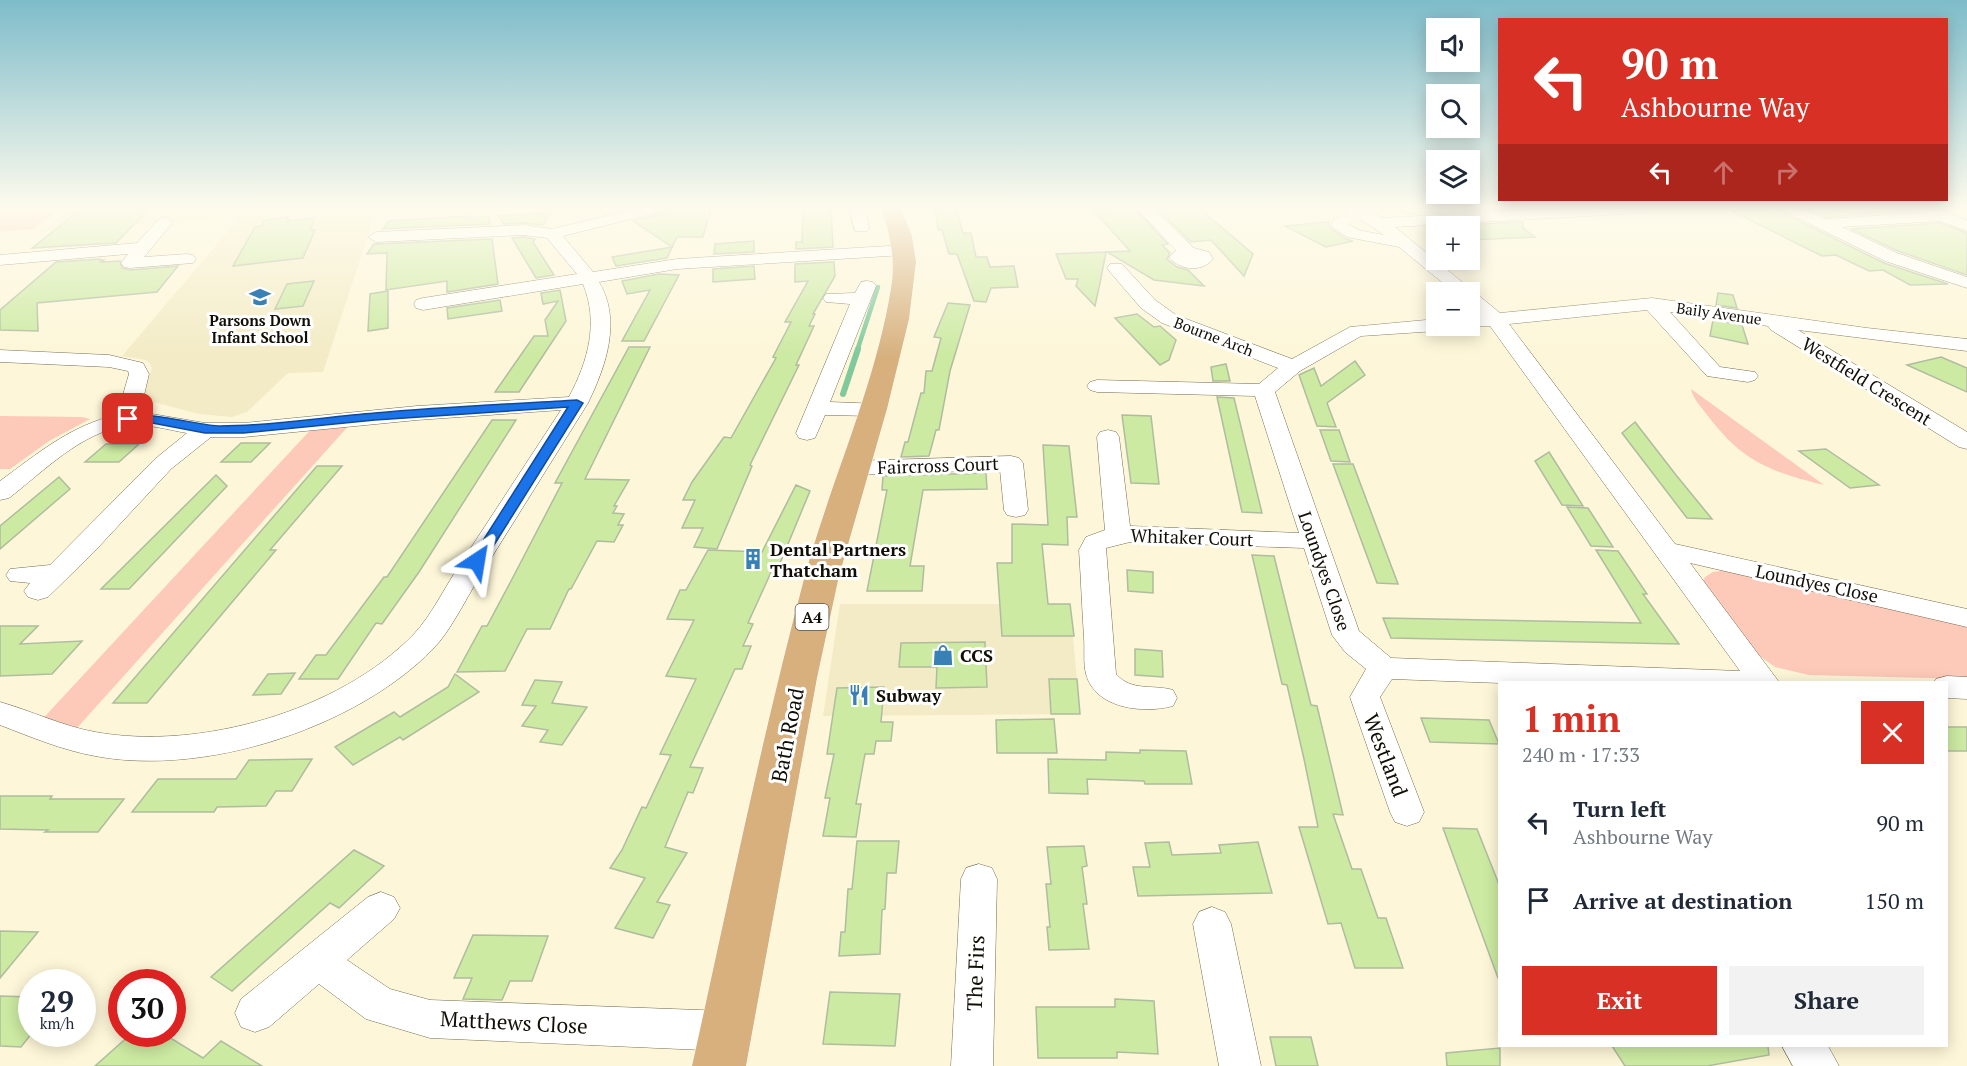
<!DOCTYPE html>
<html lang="en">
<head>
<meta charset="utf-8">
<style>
	:root { --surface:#fff; --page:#f2f2f3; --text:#1f2937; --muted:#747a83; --accent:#d93025 }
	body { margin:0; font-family:"PT Serif",serif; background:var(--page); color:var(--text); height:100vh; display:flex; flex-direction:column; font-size:22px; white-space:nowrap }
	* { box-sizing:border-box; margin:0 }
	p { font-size:20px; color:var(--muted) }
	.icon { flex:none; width:33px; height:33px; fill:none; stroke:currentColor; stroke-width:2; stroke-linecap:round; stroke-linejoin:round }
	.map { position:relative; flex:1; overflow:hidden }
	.sheet { position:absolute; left:1498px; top:681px; width:450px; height:366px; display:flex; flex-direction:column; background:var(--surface); border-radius:0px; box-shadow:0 3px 15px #0003 }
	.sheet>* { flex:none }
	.guide { position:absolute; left:1498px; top:18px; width:450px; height:183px; border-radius:0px; box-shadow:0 3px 15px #0003; background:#d93025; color:#fff; overflow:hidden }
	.fabs { position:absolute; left:1426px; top:18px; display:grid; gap:12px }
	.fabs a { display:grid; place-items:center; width:54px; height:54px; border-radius:0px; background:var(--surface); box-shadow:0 3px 15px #0003; font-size:30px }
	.speed { position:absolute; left:18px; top:969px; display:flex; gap:12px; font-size:30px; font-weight:700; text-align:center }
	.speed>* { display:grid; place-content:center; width:78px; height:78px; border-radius:50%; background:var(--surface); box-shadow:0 3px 15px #0003; line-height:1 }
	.speed small { font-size:15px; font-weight:400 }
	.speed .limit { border:9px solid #d22; background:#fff; color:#111 }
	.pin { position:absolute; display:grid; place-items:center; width:51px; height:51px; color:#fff; margin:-26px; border-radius:12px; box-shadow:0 3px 9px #0006 }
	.me { position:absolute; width:66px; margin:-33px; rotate:33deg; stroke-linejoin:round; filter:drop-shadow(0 0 4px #0008) }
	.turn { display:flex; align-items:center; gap:21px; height:126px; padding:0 24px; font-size:27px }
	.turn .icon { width:78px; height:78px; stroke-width:2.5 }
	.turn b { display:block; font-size:42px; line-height:51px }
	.lanes { display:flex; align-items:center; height:57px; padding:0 24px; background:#0003; justify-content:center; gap:30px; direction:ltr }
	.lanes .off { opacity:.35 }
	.round { display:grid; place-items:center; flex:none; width:63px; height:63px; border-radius:0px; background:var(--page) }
	.overview { display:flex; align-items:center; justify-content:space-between; height:102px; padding:0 24px }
	h1 { font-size:36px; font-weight:600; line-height:45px; color:var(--accent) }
	.action { display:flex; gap:12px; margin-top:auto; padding:12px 24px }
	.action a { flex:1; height:69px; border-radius:0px; background:var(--accent); color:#fff; font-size:24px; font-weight:600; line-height:69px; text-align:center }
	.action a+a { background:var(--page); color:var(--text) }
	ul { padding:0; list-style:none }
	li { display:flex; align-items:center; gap:18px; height:78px; padding:0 24px }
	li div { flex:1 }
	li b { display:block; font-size:22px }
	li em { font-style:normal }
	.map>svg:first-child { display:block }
</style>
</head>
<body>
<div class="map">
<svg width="1967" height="1066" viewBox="0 0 1967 1066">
	<rect width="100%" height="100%" fill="#fdf6d8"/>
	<g fill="#f3ebc5">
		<path d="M73,208H377L323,372L288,373L247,412L232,417L199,414L142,399L152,368L150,364L146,360L122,356L240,217L41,231Z"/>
		<path d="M840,604H1070L1080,714L823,716Z"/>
	</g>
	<g fill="#fdc9b8">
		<path d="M3,208H62L33,229L0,232V209Z"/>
		<path d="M1691,389L1824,485C1769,471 1743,462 1708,416C1702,408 1693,399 1691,389Z"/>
		<path d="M0,416L82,417L90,419L49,441L10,469H0Z"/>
		<path d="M352,422L68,738L36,726L316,424Z"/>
		<path d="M1728,570L1967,622V679L1809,675L1775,667L1753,651L1703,582L1705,577L1713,572Z"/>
	</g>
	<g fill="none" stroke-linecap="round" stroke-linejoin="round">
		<path stroke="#7fc99c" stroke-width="4.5" d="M857,351L878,287"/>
		<path stroke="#7fc99c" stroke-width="6" d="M843,394L858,349"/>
	</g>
	<g fill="#cceaa2" stroke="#afbca0" stroke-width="1.5">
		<path d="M83,208H150L116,243L32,248Z"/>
		<path d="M668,208H711L703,237H677L667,258L616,266L612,257L672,247L633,221L664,213Z"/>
		<path d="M831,208L833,247L796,249V242H802L803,209Z"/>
		<path d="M935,208H956L963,233H971L976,257H987L990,267L1014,266L1018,287L991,288L986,302L974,301L957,254H949L942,230H938Z"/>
		<path d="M1120,208H1134L1168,244L1162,245L1170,253L1167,259L1177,267L1188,270L1204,286L1154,280L1107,252L1130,251L1093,210Z"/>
		<path d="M1156,208H1199L1253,254L1244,276L1211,240L1191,242Z"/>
		<path d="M1398,208H1522L1406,214Z"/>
		<path d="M1779,208L1783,213L1884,263L1948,284L1910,285L1883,270L1869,271L1836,255L1822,256L1732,211Z"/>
		<path d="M1806,208H1836L1850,214L1910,209L1915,211L1825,217Z"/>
		<path d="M551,212L543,225L524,223L504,224L499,216Z"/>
		<path d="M469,216L468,218L489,216L490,224L383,229L389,221Z"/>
		<path d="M289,217L287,221L315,218L310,230H315L303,258L233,266L255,227L261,226L265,220Z"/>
		<path d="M1328,222L1330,228L1346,239L1353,241L1326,247L1285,226Z"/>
		<path d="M1523,222V228L1535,237L1470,240V226H1443Z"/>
		<path d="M1940,223L1967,233V275L1898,251L1851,229Z"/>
		<path d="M524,237L535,239L533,242L554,275L536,278L512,238Z"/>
		<path d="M492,239L498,284L447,292V281L386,290L387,253L367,254L374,244Z"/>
		<path d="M754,241V252L714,254L715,244Z"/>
		<path d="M1106,252L1100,283L1095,306L1076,286L1078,279H1066L1056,254Z"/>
		<path d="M101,259L99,260H104L101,262L120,261L122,268L130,270L178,266L157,292L37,303L38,331L0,330V310L56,262Z"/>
		<path d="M834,262L835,276L813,314H815L809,326H814L796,365H799L750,465L752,466L717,549L694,547L703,528H682L695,500H683L692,482L724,437L731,438L776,358L773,357L791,322H785L808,281L795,282V264Z"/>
		<path d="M754,266L755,279L713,282V269Z"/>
		<path d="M659,274L679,275L644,341H622L650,290L627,294L622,281Z"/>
		<path d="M314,281L303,306L275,309L287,284Z"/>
		<path d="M560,290L566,321L519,392H495L534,336H548L545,320L558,301L543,304L541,293Z"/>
		<path d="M388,291V328L368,331L370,294Z"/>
		<path d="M1718,293L1733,295L1737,308L1716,305Z"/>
		<path d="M500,300L502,311L448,319L447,308Z"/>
		<path d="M948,303L970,305L950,371L939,430H936L929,456L901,457L905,442H908L921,393H924L926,371H932L941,338L934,337Z"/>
		<path d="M1137,314L1154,327L1160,326L1176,340L1169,360L1160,365L1115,318Z"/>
		<path d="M1713,320L1742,325L1748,344L1710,336Z"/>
		<path d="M629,347H650L585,479L629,480L614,506H617L613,513L624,514L618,525H623L614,542L597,541L571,589H569L550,629H527L505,671L457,672L482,626H487L511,581L562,483H555Z"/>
		<path d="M1941,357L1967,368V392L1907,365Z"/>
		<path d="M1355,361L1365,375L1327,403L1336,427L1317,426L1299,375L1314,368L1321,386Z"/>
		<path d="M1226,364L1230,381H1213L1211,367Z"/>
		<path d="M1217,397L1234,398L1262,513L1242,512Z"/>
		<path d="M1122,415L1151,416L1159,484L1131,483Z"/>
		<path d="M492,420H516L419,572L382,624L376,623L338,679H299L316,655H326L384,577H387Z"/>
		<path d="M1635,422L1676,475L1712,519L1687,518L1622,433Z"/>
		<path d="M1320,430H1339L1350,462L1331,461Z"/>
		<path d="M241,443H270L251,462H221Z"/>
		<path d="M106,444H139L119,462H85Z"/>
		<path d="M1043,445L1069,446L1077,517H1067L1068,545L1042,544L1048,604H1070L1074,636H1002L997,563H1012V524L1048,525Z"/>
		<path d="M1826,449L1879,485L1850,488L1799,451Z"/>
		<path d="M1549,452L1583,506L1562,505L1535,461Z"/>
		<path d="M1333,464H1353L1398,584L1377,583Z"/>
		<path d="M317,466H342L270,550H276L147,703H113Z"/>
		<path d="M986,473L987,489L923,490L910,566H924L922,591H867L887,490H882L883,476Z"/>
		<path d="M216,475L227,486L129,589H101Z"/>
		<path d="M59,477L70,489L0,549V526Z"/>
		<path d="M796,485L810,491L778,568H773L748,623L753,624L743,646H751L742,669H735L690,767L703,768L693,793L688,792L665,847L687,853L657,902L670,905L653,938L615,928L645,878L610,868L622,850L642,807L646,808L671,755L660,754L696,679L666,676L694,620L667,619L680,590H686L708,550L762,552Z"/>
		<path d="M1567,507L1588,508L1613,547L1591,546Z"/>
		<path d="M1596,550L1618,551L1647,594H1643L1679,644L1391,638L1383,618L1641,623Z"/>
		<path d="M1252,555L1274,556L1311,705L1317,706L1343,815L1333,814L1352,869H1361L1378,918H1386L1403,968H1355L1341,923L1328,924L1299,827H1318L1304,759L1287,685L1282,684Z"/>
		<path d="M1127,570L1153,572V593L1128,591Z"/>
		<path d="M0,626H38L20,644L82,641L52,674L0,676Z"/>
		<path d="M985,642L987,687L936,688L937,667H899L901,643Z"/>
		<path d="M1135,649L1162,651L1163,677L1135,675Z"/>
		<path d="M295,673L281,694L253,695L268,674Z"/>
		<path d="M455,674L479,692L403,740L400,737L353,765L335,747L394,712L400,717L448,687Z"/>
		<path d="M1049,679H1077L1080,714H1051Z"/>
		<path d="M535,680L562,682L552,703L587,707L562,745L540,742L548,730L522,726L536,706L522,705Z"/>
		<path d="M884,687L881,722H893L891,741H876L874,754H865L856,804H861L856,837L823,836L830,798H825L834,754H827L837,688Z"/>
		<path d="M1421,718L1489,720L1499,744L1430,742Z"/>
		<path d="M1054,719L1057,753H997L996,720Z"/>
		<rect x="1947" y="727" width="20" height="24"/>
		<path d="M1140,750L1186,751L1192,784H1145L1144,781L1087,779L1088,794L1049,793L1048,759L1106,760V752L1140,753Z"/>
		<path d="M312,759L292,791H276L266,806L217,807L214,812H132L158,779H236L249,760Z"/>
		<path d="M0,796H52L50,799H124L98,832H45L48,830L0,829Z"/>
		<path d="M1443,828L1477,829L1500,887V977L1498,978Z"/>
		<path d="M857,841H899L896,873H887L885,909L882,910L880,954L839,956L841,932H845L848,889H852Z"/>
		<path d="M1169,842L1172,855L1221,853L1219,845L1258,842L1272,893L1138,896L1133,867H1150L1145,843Z"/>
		<path d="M1084,846L1087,866L1082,867L1087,904H1083L1089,949L1049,950L1047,927H1050L1046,884H1051L1047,847Z"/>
		<path d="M354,850L384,866L339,908L330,903L232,991L211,977Z"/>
		<path d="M0,931L38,932L0,978Z"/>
		<path d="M473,935L548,936L532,981H510L502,1000L463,999L472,978H454Z"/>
		<path d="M830,992L900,994L895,1046L823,1044Z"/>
		<path d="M0,996L32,997V1033L21,1047L0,1046Z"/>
		<path d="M1115,999L1154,1001L1158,1054L1117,1052V1058H1038L1036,1007H1115Z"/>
		<path d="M131,1034H164L203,1058L221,1041L262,1066H95Z"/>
		<path d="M1270,1037H1311L1318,1066H1276Z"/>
		<path d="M1612,1046H1768L1769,1055L1707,1066H1625Z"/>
		<path d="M1500,1048V1066H1447L1446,1053Z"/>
	</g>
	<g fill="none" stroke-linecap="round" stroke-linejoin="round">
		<defs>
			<g id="minor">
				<path d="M639,208H666L663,211L563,236L593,272L677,259L904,245L912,250L904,255L677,269L599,282C622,320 606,366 588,403C552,461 516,518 480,576C467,597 450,632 433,649C356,728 204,777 95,756C62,750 31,737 0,725V702C32,711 62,726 95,732C199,751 340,711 414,634C431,616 445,587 459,566C493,514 527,462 561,410L417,420L244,437H211L171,469L94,552L48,597L38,600L28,597L24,591L30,583L10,581L6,575L10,569L50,565L155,459L187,433C168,430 147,423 127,426C82,431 43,472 9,498L0,500V481C37,454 71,425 117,415L129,374L128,371L109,367L0,362V350L109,355L143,363L149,374L140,412L205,423H244L417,406L569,397C588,361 599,323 583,284L423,310L416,308L414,304L416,300L423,298L577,274L547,238L524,235L376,242L368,237L376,232L524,225L552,229Z"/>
				<path d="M849,208H865L869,228L867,231H855Z"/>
				<path d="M1136,208H1153L1194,248L1209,252L1213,259C1202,273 1179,270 1169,257L1176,250Z"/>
				<path d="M1343,208H1363L1383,218L1561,208H1648L1640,213L1395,227L1500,313L1652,298L1867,328L1967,339V351L1798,330L1967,432V449L1959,447L1771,330L1768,326L1670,312L1720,367L1755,372L1758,376L1755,380L1748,382L1707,376L1647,310L1509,324L1675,544L1967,609V627L1690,563L1779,682L1500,683L1392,679L1380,697L1424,812L1419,822L1407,826L1395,822L1390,812L1350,697L1366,669L1345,652L1332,635L1304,548L1130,542L1106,548L1116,674C1132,692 1152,684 1173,690L1177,698L1173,706C1144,714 1095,709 1086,674C1083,663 1085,649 1084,638C1082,608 1081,579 1079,550L1086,537L1105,530L1097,437L1100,432L1108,430L1116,432L1119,437L1130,526L1299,533L1255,396L1097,392L1090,390L1087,386L1090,382L1097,380L1259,384L1278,368L1162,323L1141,308L1110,272L1107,268L1110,264H1122L1155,300L1176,315L1292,359L1350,327L1437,319V326H1446L1444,329L1437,331L1361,336L1300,371L1275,392L1359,631L1391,658L1740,671L1490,326H1463H1470V316L1479,315L1470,307V292H1454L1399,247L1347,237L1331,226L1334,219L1348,213ZM1360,219L1384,235L1358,230L1348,224Z"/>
				<path d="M1781,208H1801L1825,219L1921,213L1915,208H1936L1967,220V231L1940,221L1842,227L1897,253L1967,277V288L1885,261L1784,211Z"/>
				<path d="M165,217L173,222L144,257L187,254L193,255L196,259L193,263L130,268L124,267L121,263L128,254L0,265V255L137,243L159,219Z"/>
				<path d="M867,281L873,282L876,286L830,402L881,404L884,409L881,414L873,416L825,415L815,438L807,440L799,438L796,433L850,304L826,302L823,298L826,294L855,293L861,282Z"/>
				<path d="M1011,456L1019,458L1023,463L1028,510L1025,515L1016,517L1007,515L1004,510L1000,470L854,475L846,473L842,468L846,463L854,461Z"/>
				<path d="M1947,676L1967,677V699L1947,698V682H1934L1936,679Z"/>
				<path d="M979,864L992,868L997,879L993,1066H951L961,879L966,868Z"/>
				<path d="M381,892L394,897L400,908L394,919L347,960L390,989L430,1000L726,1011L740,1017L746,1031L740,1045L726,1051L430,1038L366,1019L319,984L269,1027L255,1032L241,1027L235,1013L241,999L368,897Z"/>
				<path d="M1212,907L1225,912L1231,924L1261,1066H1219L1193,924L1199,912Z"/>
				<path d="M1782,1046H1828L1839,1066H1793Z"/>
			</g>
			<path id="primary" d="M881,208H901L912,236L916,262L909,319L887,409L839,576L817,678L746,1066H692C728,904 761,740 804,579C830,482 875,388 891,288C896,259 890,235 881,208Z"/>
		</defs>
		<use href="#minor" stroke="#736d52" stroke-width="1"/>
		<use href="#primary" stroke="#fff" stroke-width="1"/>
		<use href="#minor" fill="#fff" fill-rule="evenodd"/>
		<use href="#primary" fill="#d7b07e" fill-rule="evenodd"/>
	</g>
	<linearGradient id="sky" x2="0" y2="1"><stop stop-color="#7ebcca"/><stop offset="0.58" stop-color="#fefbed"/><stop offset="1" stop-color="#fefbed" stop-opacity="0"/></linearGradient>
	<rect width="1967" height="357" fill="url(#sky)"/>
	<path fill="#1a73e8" stroke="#114b97" stroke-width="1.5" d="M577,400L583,403L484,561L477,565L470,561L568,407L375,420L244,433H205L147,422H128L122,419C135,407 199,426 220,426C272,426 324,417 375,413C442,407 510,404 577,400Z"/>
	<defs>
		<symbol id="school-bare" viewBox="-9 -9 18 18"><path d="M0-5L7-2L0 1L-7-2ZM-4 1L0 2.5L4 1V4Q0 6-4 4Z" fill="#3980b5" stroke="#fff" stroke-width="2.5" paint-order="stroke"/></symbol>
		<symbol id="building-bare" viewBox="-9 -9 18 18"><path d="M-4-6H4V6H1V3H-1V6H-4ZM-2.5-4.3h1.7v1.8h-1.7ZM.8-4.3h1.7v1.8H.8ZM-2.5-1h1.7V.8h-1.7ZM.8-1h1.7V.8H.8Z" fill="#3980b5" stroke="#fff" stroke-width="2.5" paint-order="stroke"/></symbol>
		<symbol id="shop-bare" viewBox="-9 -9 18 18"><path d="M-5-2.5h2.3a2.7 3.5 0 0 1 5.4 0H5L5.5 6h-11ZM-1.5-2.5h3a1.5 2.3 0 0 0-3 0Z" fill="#3980b5" stroke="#fff" stroke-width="2.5" paint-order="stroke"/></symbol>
		<symbol id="restaurant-bare" viewBox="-9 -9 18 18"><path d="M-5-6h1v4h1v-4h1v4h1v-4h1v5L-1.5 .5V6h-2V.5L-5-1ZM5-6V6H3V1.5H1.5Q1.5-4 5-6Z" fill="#3980b5" stroke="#fff" stroke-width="2.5" paint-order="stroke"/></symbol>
	</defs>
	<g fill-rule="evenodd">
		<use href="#school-bare" x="245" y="282" width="30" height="30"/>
		<use href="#building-bare" x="738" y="544" width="30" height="30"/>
		<use href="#shop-bare" x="928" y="640" width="30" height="30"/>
		<use href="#restaurant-bare" x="844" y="680" width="30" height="30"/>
	</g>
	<g text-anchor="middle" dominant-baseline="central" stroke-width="6" stroke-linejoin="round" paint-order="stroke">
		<g font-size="15" fill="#110f05" stroke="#fff">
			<text transform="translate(1719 313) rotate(8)">Baily Avenue</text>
			<text transform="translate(1214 336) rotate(21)">Bourne Arch</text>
		</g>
		<g font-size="15" font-weight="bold" fill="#110f05" stroke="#fff">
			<text x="260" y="320">Parsons Down<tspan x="260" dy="17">Infant School</tspan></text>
		</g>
		<rect fill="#fff" stroke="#585750" stroke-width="1.5" x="795.5" y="604" width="33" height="26" rx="4.5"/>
		<g font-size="16" font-weight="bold" fill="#110f05">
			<text x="812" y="617">A4</text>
		</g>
		<g font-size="18" fill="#110f05" stroke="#fff">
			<text transform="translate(1867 381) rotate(32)">Westfield Crescent</text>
			<text transform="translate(938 465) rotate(-2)">Faircross Court</text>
			<text transform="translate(1192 537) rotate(2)">Whitaker Court</text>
			<text transform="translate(1325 571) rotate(71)">Loundyes Close</text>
			<text transform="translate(1817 583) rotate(12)">Loundyes Close</text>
		</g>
		<g font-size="18" font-weight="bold" fill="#110f05" stroke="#fff" text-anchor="start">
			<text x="770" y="549">Dental Partners<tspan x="770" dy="21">Thatcham</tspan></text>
			<text x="960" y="655">CCS</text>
			<text x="876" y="695">Subway</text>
		</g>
		<g font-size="21" fill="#110f05" stroke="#fff">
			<text transform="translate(787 735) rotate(-79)">Bath Road</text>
			<text transform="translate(1386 755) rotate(69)">Westland</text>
			<text transform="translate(975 973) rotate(-88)">The Firs</text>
			<text transform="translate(514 1022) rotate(3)">Matthews Close</text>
		</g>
	</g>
</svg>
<div class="fabs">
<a><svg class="icon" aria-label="sound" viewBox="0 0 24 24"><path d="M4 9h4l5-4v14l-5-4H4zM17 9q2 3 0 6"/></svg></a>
<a><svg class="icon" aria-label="search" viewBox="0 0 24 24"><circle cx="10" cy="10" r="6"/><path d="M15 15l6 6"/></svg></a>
<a><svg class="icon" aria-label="layers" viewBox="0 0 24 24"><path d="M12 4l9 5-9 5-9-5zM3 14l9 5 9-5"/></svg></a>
<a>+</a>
<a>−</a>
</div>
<div class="speed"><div>29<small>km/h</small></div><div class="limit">30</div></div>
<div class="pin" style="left:128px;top:419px;background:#d93025"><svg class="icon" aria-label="arrive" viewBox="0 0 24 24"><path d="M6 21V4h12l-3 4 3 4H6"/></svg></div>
<svg class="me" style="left:477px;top:561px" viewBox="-20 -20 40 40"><path d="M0-17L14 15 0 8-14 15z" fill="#1a73e8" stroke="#fff" stroke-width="4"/></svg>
<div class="guide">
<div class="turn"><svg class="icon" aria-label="left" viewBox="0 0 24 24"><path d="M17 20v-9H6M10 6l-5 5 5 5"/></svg><div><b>90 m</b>Ashbourne Way</div></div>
<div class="lanes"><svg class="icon" aria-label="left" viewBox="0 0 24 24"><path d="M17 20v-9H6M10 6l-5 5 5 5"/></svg><svg class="icon off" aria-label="ahead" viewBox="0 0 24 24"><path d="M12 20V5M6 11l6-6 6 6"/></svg><svg class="icon off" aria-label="right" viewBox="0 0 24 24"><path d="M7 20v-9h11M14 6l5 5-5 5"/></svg></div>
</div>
<section class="sheet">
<div class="overview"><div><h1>1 min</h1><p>240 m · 17:33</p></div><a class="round" style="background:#d93025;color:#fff"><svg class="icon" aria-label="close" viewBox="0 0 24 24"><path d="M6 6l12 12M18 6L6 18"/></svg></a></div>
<ul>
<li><svg class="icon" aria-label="left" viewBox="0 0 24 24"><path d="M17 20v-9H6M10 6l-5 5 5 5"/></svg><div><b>Turn left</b><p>Ashbourne Way</p></div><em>90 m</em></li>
<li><svg class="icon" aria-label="arrive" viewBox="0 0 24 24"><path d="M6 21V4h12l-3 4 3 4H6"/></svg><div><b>Arrive at destination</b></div><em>150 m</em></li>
</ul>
<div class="action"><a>Exit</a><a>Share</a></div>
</section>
</div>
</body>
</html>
